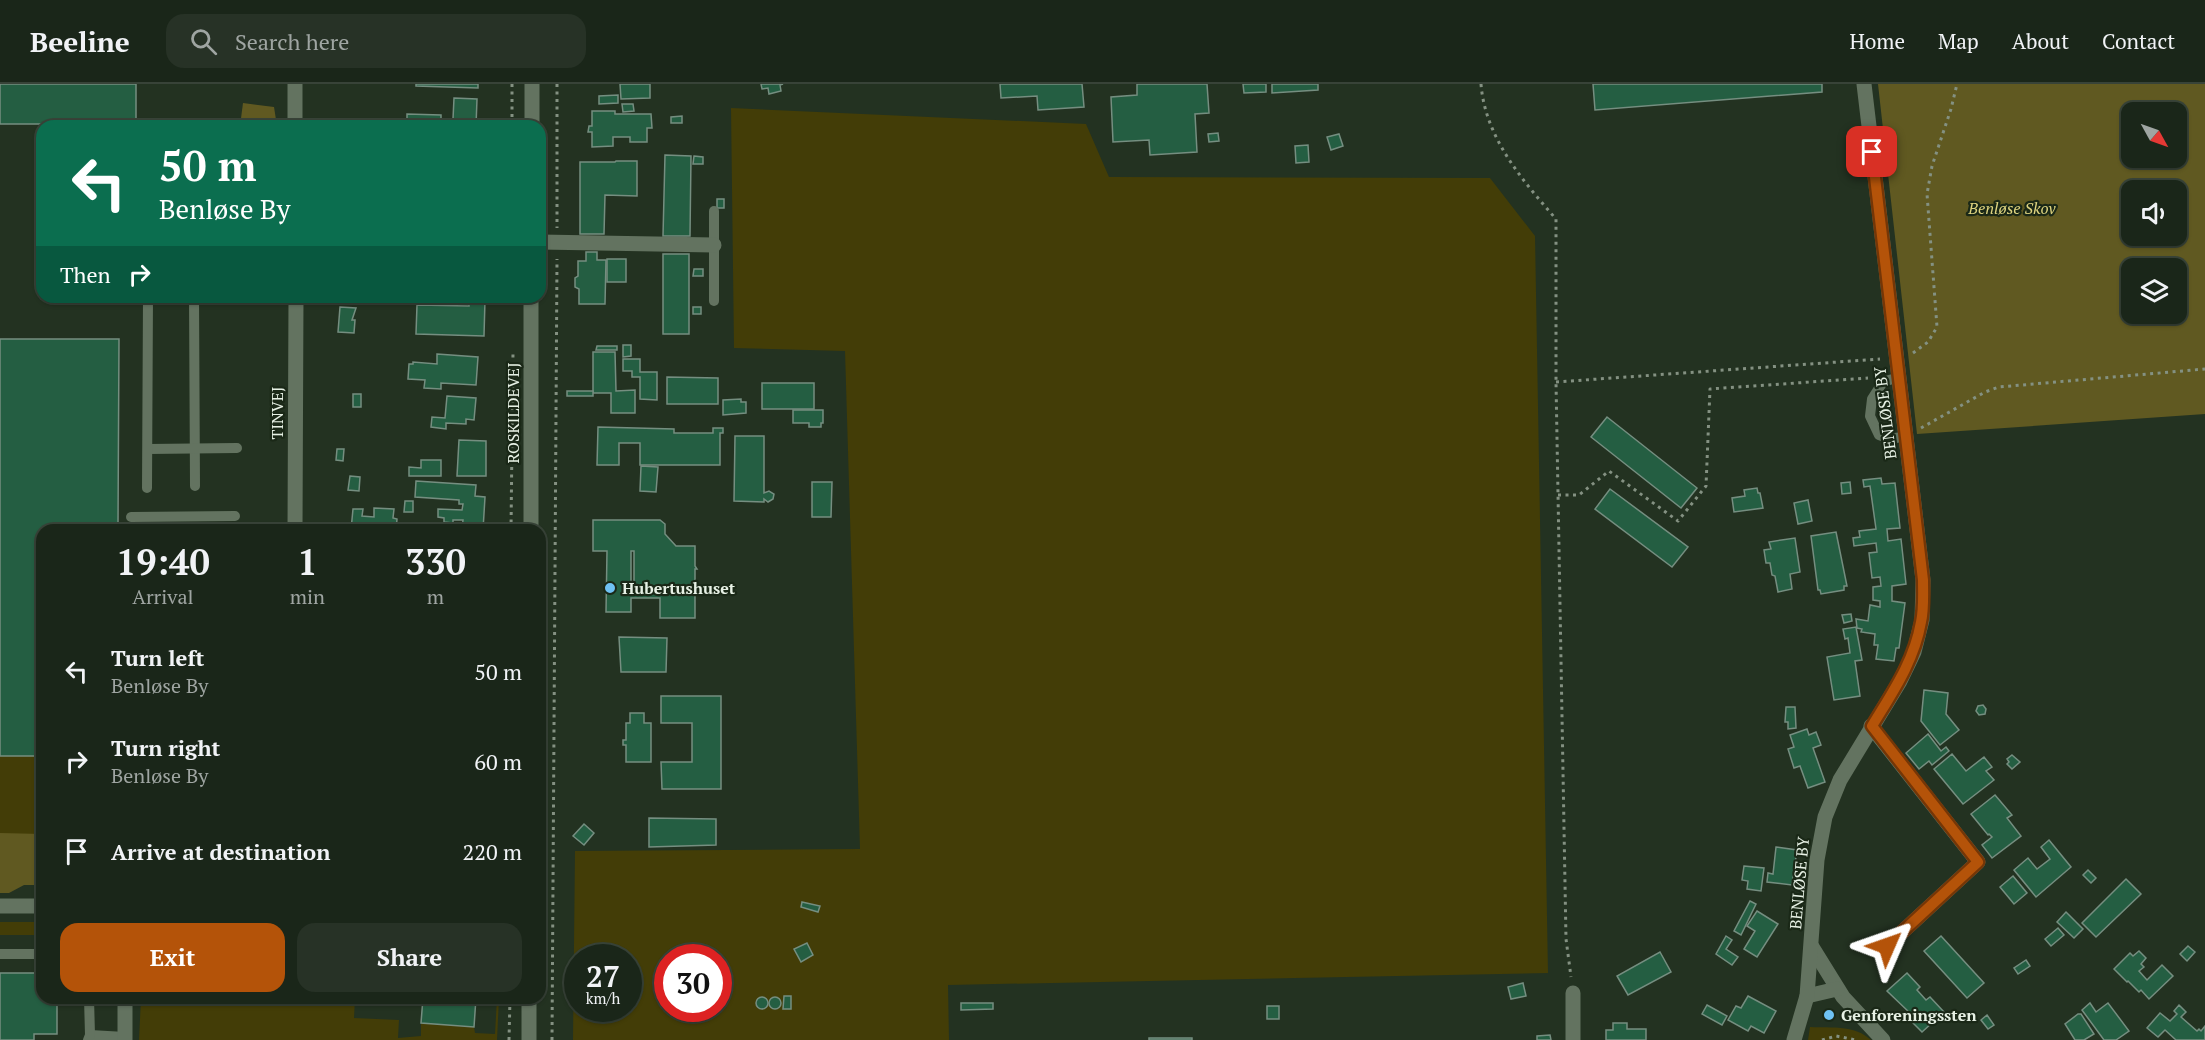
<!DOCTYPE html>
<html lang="en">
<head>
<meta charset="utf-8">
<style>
	:root { --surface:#1a2619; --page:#273226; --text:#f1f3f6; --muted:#9fa5a2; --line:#384338; --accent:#b45309 }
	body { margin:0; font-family:"PT Serif",serif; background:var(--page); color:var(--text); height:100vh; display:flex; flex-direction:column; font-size:22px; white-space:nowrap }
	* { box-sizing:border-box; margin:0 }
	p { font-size:20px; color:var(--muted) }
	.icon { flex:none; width:33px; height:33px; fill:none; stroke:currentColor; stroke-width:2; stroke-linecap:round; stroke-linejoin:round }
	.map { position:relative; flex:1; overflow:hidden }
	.details { position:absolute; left:36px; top:440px; width:510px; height:480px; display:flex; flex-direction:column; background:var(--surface); border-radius:18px; box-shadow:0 2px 4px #0004,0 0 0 2px var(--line) }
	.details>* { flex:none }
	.guide { position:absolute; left:36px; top:36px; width:510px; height:183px; border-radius:18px; box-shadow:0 2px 4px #0004,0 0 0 2px var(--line); background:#0b6e4f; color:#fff; overflow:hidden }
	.needle { width:39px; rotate:130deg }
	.tools { position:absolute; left:2121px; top:18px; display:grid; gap:12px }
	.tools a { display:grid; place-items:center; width:66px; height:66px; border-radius:12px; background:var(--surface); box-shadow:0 2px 4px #0004,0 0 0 2px var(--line); font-size:30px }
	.speed { position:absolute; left:564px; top:860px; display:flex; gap:12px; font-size:30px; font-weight:700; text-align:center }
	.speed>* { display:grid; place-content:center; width:78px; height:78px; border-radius:50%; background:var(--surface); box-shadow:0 2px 4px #0004,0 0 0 2px var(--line); line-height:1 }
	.speed small { font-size:15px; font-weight:400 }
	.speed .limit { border:9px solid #d22; background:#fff; color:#111 }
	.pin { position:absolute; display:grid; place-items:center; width:51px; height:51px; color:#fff; margin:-26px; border-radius:12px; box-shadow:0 3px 9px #0006 }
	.me { position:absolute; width:66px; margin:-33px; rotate:47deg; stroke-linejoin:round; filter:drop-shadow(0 0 4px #0008) }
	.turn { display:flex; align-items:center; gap:21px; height:126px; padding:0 24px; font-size:27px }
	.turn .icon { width:78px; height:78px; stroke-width:2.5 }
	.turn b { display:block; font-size:42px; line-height:51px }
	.then { display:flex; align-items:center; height:57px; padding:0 24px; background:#0003; gap:12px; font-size:22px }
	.eta { display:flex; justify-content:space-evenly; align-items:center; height:102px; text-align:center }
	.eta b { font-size:36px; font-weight:700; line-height:42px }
	.button { display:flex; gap:12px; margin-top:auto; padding:12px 24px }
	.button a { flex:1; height:69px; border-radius:18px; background:var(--accent); color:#fff; font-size:24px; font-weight:700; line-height:69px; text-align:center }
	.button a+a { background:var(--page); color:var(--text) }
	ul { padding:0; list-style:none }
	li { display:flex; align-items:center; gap:18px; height:90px; padding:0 24px }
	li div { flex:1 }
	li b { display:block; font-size:22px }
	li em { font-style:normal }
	header { display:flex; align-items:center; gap:36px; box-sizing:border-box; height:84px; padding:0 30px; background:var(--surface); border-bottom:2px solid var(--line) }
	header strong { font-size:28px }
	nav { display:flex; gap:33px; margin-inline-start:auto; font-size:21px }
	.search { width:420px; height:54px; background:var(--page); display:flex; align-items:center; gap:15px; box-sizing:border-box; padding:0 21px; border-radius:18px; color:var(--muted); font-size:22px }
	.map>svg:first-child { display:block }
</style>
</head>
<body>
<header>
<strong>Beeline</strong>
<div class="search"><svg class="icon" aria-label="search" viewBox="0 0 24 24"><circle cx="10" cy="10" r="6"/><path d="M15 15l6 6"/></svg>Search here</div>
<nav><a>Home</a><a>Map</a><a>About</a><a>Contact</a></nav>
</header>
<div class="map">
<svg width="2205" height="956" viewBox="0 0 2205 956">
	<rect width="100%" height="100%" fill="#233221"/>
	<g fill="#433d07" fill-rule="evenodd">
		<path d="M731,24L1086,40L1109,93L1490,94L1535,152L1548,889L948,901L949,956H573L575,767L860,765L845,267L734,264ZM578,873H628V924H578ZM668,873H718V924H668Z"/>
		<path d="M0,672H42V751L0,750Z"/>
		<rect x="0" y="838" width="42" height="13"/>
		<path d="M141,914H355L354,934L399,936L398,954L421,952V939L474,943L475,949L495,950L497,914H499L497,956H139Z"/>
		<path d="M1810,943C1832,944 1855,941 1871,956H1808Z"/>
	</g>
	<g fill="#605921" fill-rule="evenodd">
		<path d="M1878,0H2205V330L1917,350ZM2132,28H2176V74H2132ZM2132,106H2176V152H2132ZM2132,184H2176V230H2132Z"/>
		<path d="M243,19L274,23L277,42H240Z"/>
		<path d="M0,749L42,750V801H24L9,809H0Z"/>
	</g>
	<g fill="#245e42" stroke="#758e80" stroke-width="1.5" fill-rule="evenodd">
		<rect x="0" y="0" width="136" height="40"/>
		<path d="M416,0H478V4L416,2Z"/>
		<path d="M620,0H650V14L621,15Z"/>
		<path d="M761,0H783L780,1L781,7L769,10L768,4L762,5Z"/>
		<path d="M1000,0H1082L1084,23L1038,26L1037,12L1001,14Z"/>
		<path d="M1137,0H1207L1209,29L1195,30L1197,68L1150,71L1149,56L1113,58L1111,13L1137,11Z"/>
		<path d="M1243,0H1266V8L1244,9Z"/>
		<path d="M1272,0H1318V6L1272,9Z"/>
		<path d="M1593,0H1822V8L1595,26Z"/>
		<path d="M618,11V19L599,20V12Z"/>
		<path d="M454,14L477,15L476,42H407V30L441,31V35H453Z"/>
		<path d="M622,20H633L634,27L623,28Z"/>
		<path d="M592,27H615V30H651L652,44H647V58H630V53H613V62L592,63V48H588L589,42H592Z"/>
		<path d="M682,32V39H671V33Z"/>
		<path d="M1218,49L1219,57L1209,58L1208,50Z"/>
		<path d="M1339,50L1343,62L1331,66L1327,53Z"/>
		<path d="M1308,61L1309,78L1296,79L1295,62Z"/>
		<path d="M665,71L691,72L690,152H663Z"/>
		<path d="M694,72L703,73V80H693Z"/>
		<path d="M616,77H637V112L605,111L604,150H580V78H615Z"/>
		<rect x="717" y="115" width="7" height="9"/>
		<path d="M586,168H597V176H606L605,220H579V205L575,203V194L578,192V177H586Z"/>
		<rect x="663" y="170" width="26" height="80"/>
		<rect x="607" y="175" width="19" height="23"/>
		<path d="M694,185H703V192H693Z"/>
		<path d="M444,213H492V216H485L484,252L416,250L417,221L469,222V220H444Z"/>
		<path d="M340,223L356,224L352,236H355L354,249L338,248Z"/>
		<rect x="693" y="223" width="8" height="7"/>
		<path d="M0,255H119L118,441H156V446H42V672H0Z"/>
		<path d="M623,261H631V272L623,273Z"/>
		<path d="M597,262H617V266H596Z"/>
		<path d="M593,268H615L616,307L635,306V329H611V309H593Z"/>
		<path d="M437,270L478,273L476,301L441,299V305L424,304L425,296L408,295L409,280H413V278L437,280Z"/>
		<path d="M623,275H640V288H657V316L640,315V293H632V287H623Z"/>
		<path d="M667,293L718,294V320H667Z"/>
		<rect x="762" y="299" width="52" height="26"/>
		<rect x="567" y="307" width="26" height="5"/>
		<rect x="353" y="310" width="8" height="13"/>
		<path d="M447,312L476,314L474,336L466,335V340L446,339V345L431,343L432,333L445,334Z"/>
		<path d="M741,315V318H746V329L723,331V316Z"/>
		<path d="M793,326H823V339H821V343H809V339H793Z"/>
		<path d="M1607,333L1697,404L1681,424L1591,353Z"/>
		<path d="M598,343L674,345V349H713V344H723V349H720V381H640V359H619V381H597Z"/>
		<path d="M735,352H764V409L769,407L774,410L773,415L768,418L764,415V418L734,417Z"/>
		<path d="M459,356L486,357V392H457Z"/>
		<path d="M337,365H344L343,377L336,376Z"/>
		<path d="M421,376H441V392H409V383L421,384Z"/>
		<path d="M641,382L658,383L656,408L640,407Z"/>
		<path d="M350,392L360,393L359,407L348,406Z"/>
		<path d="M1881,394L1882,400L1895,399L1900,444L1887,445L1888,457L1901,455L1906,500L1892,502V517L1905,519L1899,564H1896L1894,577L1876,575L1878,561H1874L1875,550L1861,548L1862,545L1857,544L1856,535L1868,537L1870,521L1880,523V517L1873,516V503L1881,502L1880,493L1872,494L1869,469L1877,468L1876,459L1854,462L1853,454L1860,453L1859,447L1876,445L1870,402L1864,403L1863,396Z"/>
		<path d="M416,397L476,401L475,412L485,413L483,446H462L463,436H453V439L444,438V434L438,433V425L462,426L463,420H459V416L415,413Z"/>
		<path d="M812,398H832L831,433H812Z"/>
		<path d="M1850,398L1851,409L1842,410L1841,399Z"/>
		<path d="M1757,404L1758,409H1760L1763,424L1734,428L1732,414L1745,412L1744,406Z"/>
		<path d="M1610,405L1688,463L1672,483L1595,425Z"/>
		<path d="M1808,416L1812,437L1798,440L1794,419Z"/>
		<path d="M405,417H413V428H404Z"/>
		<path d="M374,424L394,425L393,434L397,435L396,446H351L353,425H363L362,432L374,433Z"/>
		<path d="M593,436H660L665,440V450L676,462H695V482L697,485H695V534H660V514H631V528H606L607,467H593ZM631,467H634V505H631Z"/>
		<path d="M1836,448L1847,502H1844V506L1821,510L1820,506H1818L1811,452Z"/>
		<path d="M1795,454L1800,488L1790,490L1792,505L1778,508L1775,492L1772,491L1770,479H1766L1764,466L1771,465L1769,458Z"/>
		<path d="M1851,530L1852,537L1844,539L1842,531Z"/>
		<path d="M1856,543L1862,576L1855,577L1860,612L1834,616L1827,573L1850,569L1848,554L1845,555L1843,545Z"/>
		<path d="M619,553L667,554L666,588H621Z"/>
		<path d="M1924,606L1948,609L1946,630L1959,646L1940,661L1921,637Z"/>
		<path d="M661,612H721V705H662L661,678H692V639H661Z"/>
		<path d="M1983,621L1986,625L1985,630L1979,631L1976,627L1978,622Z"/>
		<path d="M1786,623H1795L1796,644L1788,645V638H1785Z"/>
		<path d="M630,629H644V639H651V678H626V661H623V656H626V639H630Z"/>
		<path d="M1807,645L1809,651L1816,648L1821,661L1813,664L1825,698L1808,704L1800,682L1794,684L1788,665L1794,663L1790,651Z"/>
		<path d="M1928,650L1941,667L1946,663L1949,667L1932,681L1929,677L1919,685L1906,669Z"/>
		<path d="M1952,670L1966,687L1984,673L1992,683L1986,687L1994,696L1963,720L1934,685Z"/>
		<path d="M2012,671L2020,678L2012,685L2007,680L2009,678L2007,675Z"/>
		<path d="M1995,711L2012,731L2007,734L2021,752L1992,774L1982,761L1992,753L1989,750L1988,751L1971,730Z"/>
		<path d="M649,734L716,735V761L649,763Z"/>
		<path d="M584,740L594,749L584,761L573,752Z"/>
		<path d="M2049,756L2071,783L2036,813L2014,786L2028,774L2037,785L2050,775L2041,763Z"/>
		<path d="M1776,763L1797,766L1792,801L1767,798L1768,789L1773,790Z"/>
		<path d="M1744,782L1764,784L1761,807L1747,805L1748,797L1742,796Z"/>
		<path d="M2088,786L2096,794L2091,799L2083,791Z"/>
		<path d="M2013,792L2027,809L2014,820L2000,803Z"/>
		<path d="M2126,795L2141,810L2096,853L2082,839Z"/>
		<path d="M1750,817L1756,820L1741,851L1734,847Z"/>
		<path d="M802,818L820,822L818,828L801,823Z"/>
		<path d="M1757,827L1778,840L1757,873L1744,865L1755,847L1747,842Z"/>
		<path d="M2066,828L2083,845L2074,854L2057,838Z"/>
		<path d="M2058,844L2064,851L2051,862L2045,855Z"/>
		<path d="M1726,852L1732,856L1726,865L1738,873L1732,881L1716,870Z"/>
		<path d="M1941,852L1984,899L1967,914L1924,867Z"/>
		<path d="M807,859L813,871L801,878L794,865Z"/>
		<path d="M2188,862L2195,868L2187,877L2180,870Z"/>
		<path d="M2139,867L2146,874L2141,880L2144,883L2139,887L2147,896L2162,881L2173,892L2149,915L2141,906L2139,908L2128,897L2127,898L2114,885L2130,869L2133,872Z"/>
		<path d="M1660,868L1671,888L1628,911L1617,892Z"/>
		<path d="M2026,876L2030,882L2018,890L2014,884Z"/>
		<path d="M0,889H42V914H57V950H34V956H0Z"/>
		<path d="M1907,889L1920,903L1917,906L1926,916L1930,913L1944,928L1922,948L1907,933L1910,929L1887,907Z"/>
		<path d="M1523,899L1526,912L1511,915L1508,903Z"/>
		<path d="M784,912H791V925H783Z"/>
		<path d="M1748,912L1776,927L1764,949L1751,942L1748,947L1728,936L1736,922L1741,924Z"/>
		<circle cx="775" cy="919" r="6"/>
		<circle cx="762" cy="919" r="6"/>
		<path d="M423,914H476L474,943L421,939Z"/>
		<path d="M961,919H993V925L961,926Z"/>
		<path d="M2090,919L2096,928L2108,919L2129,947L2116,956H2104L2082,926Z"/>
		<path d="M1707,921L1727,932L1722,941L1702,930Z"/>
		<path d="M2179,921L2186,928L2181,933L2197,947L2199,945L2201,947L2205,942V956H2176L2165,946L2158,953L2147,944L2160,929L2170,937L2177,930L2174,927Z"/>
		<rect x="1267" y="922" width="12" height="13"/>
		<path d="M2078,930H2081L2094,950L2084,956H2075L2065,940Z"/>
		<path d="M1987,931L1994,941L1988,945L1981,936Z"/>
		<path d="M1613,939H1627V945H1646V956H1606V946H1613Z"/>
		<path d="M1550,951L1551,956H1537V952Z"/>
		<rect x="1149" y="954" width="43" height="2"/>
	</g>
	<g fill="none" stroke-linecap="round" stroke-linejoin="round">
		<g stroke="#849182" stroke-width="3" stroke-dasharray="3 4.5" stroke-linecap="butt">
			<path d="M512,0V42"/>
			<path d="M557,0V144"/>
			<path d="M1481,0C1485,53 1522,96 1556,135V298L1566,855L1571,893"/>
			<path d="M1913,269L1928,258L1937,243L1927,110L1932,82L1951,25L1957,0"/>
			<path d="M1556,298L1880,275"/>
			<path d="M1921,344L1985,308L1999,303L2205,285"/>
			<path d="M1558,411H1579L1609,387L1678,437L1706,402L1710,305L1868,294"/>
			<path d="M511,446L513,269"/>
			<path d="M509,956L510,914"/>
			<path d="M552,956L557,175"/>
			<path d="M1822,956L1836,952L1856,956"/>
		</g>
		<g stroke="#637360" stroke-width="10">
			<path d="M714,127V217"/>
			<path d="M194,213L195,402"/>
			<path d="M1899,293L1883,298L1872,315L1870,332L1879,351L1890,355L1907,352"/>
			<path d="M148,365L237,364"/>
			<path d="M147,404L148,213"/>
			<path d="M131,433L235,432"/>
			<path d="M0,870H42"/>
			<path d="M90,951L125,953"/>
			<path d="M88,956L90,951L89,914"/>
		</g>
		<g stroke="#637360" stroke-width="15">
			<path d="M295,0V42"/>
			<path d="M540,158L714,161"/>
			<path d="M295,446L296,213"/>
			<path d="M1871,642L1978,778L1887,862"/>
			<path d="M0,822H42"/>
			<path d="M1812,863L1843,913L1883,956"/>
			<path d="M1573,909V956"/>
			<path d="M1807,912L1837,905"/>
			<path d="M125,956V914"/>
			<path d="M1794,956L1807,912L1817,776L1825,733L1840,696L1900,597L1914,568L1922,536L1923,496L1864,0"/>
		</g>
		<g stroke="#637360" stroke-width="15">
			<path d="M532,42V0"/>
			<path d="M531,446V213"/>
			<path d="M529,956V914"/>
		</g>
	</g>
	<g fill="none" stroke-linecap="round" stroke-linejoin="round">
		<defs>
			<path id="route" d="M1872,68L1923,496C1923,510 1924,525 1921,538C1914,578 1892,609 1872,642L1978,778L1887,862"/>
		</defs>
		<use href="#route" stroke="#753606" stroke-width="15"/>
		<use href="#route" stroke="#b45309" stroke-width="10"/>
	</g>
	<g fill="#6fc2f4" stroke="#1a2817" stroke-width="2">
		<circle cx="610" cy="504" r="6"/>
		<circle cx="1829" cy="931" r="6"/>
	</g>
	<g text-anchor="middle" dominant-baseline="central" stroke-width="4.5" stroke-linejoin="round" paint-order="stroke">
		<g font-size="16" font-style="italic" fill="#ddd37f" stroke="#1a2817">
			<text x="2012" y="124">Benløse Skov</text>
		</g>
		<g font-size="16" fill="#e7f1e5" stroke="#1a2817">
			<text transform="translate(277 329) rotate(-90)">TINVEJ</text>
			<text transform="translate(513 329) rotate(-90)">ROSKILDEVEJ</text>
			<text transform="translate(1885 329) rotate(-97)">BENLØSE BY</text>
			<text transform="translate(1799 799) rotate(-85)">BENLØSE BY</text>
		</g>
		<g font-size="16" font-weight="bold" fill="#e7f1e5" stroke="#1a2817" text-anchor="start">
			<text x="622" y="504">Hubertushuset</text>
			<text x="1841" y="931">Genforeningssten</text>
		</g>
	</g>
</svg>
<div class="tools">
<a><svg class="needle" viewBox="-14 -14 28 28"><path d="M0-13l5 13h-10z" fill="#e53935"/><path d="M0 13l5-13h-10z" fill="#9fa5a2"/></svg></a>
<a><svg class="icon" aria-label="sound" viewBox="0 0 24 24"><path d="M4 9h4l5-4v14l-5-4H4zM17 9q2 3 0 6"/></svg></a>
<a><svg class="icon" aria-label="layers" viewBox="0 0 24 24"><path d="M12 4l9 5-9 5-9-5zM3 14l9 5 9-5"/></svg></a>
</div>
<div class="speed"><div>27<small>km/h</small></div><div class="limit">30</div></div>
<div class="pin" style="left:1872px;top:68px;background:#d93025"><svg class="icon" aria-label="arrive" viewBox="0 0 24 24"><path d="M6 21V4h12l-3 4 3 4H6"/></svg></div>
<svg class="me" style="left:1887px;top:862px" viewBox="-20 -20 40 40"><path d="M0-17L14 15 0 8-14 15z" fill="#b45309" stroke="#fff" stroke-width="4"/></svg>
<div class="guide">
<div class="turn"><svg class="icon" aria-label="left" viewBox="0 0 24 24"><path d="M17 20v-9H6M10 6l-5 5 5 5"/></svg><div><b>50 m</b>Benløse By</div></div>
<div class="then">Then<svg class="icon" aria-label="right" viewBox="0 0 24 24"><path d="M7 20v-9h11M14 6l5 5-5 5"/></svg></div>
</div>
<section class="details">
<div class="eta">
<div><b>19:40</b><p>Arrival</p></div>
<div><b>1</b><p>min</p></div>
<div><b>330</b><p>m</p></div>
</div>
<ul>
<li><svg class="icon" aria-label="left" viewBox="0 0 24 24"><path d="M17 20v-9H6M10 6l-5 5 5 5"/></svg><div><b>Turn left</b><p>Benløse By</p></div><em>50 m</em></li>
<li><svg class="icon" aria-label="right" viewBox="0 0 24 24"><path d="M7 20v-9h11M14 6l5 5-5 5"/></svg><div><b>Turn right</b><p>Benløse By</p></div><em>60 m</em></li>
<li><svg class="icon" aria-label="arrive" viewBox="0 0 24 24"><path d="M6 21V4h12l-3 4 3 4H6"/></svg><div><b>Arrive at destination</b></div><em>220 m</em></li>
</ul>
<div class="button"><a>Exit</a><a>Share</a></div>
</section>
</div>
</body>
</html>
